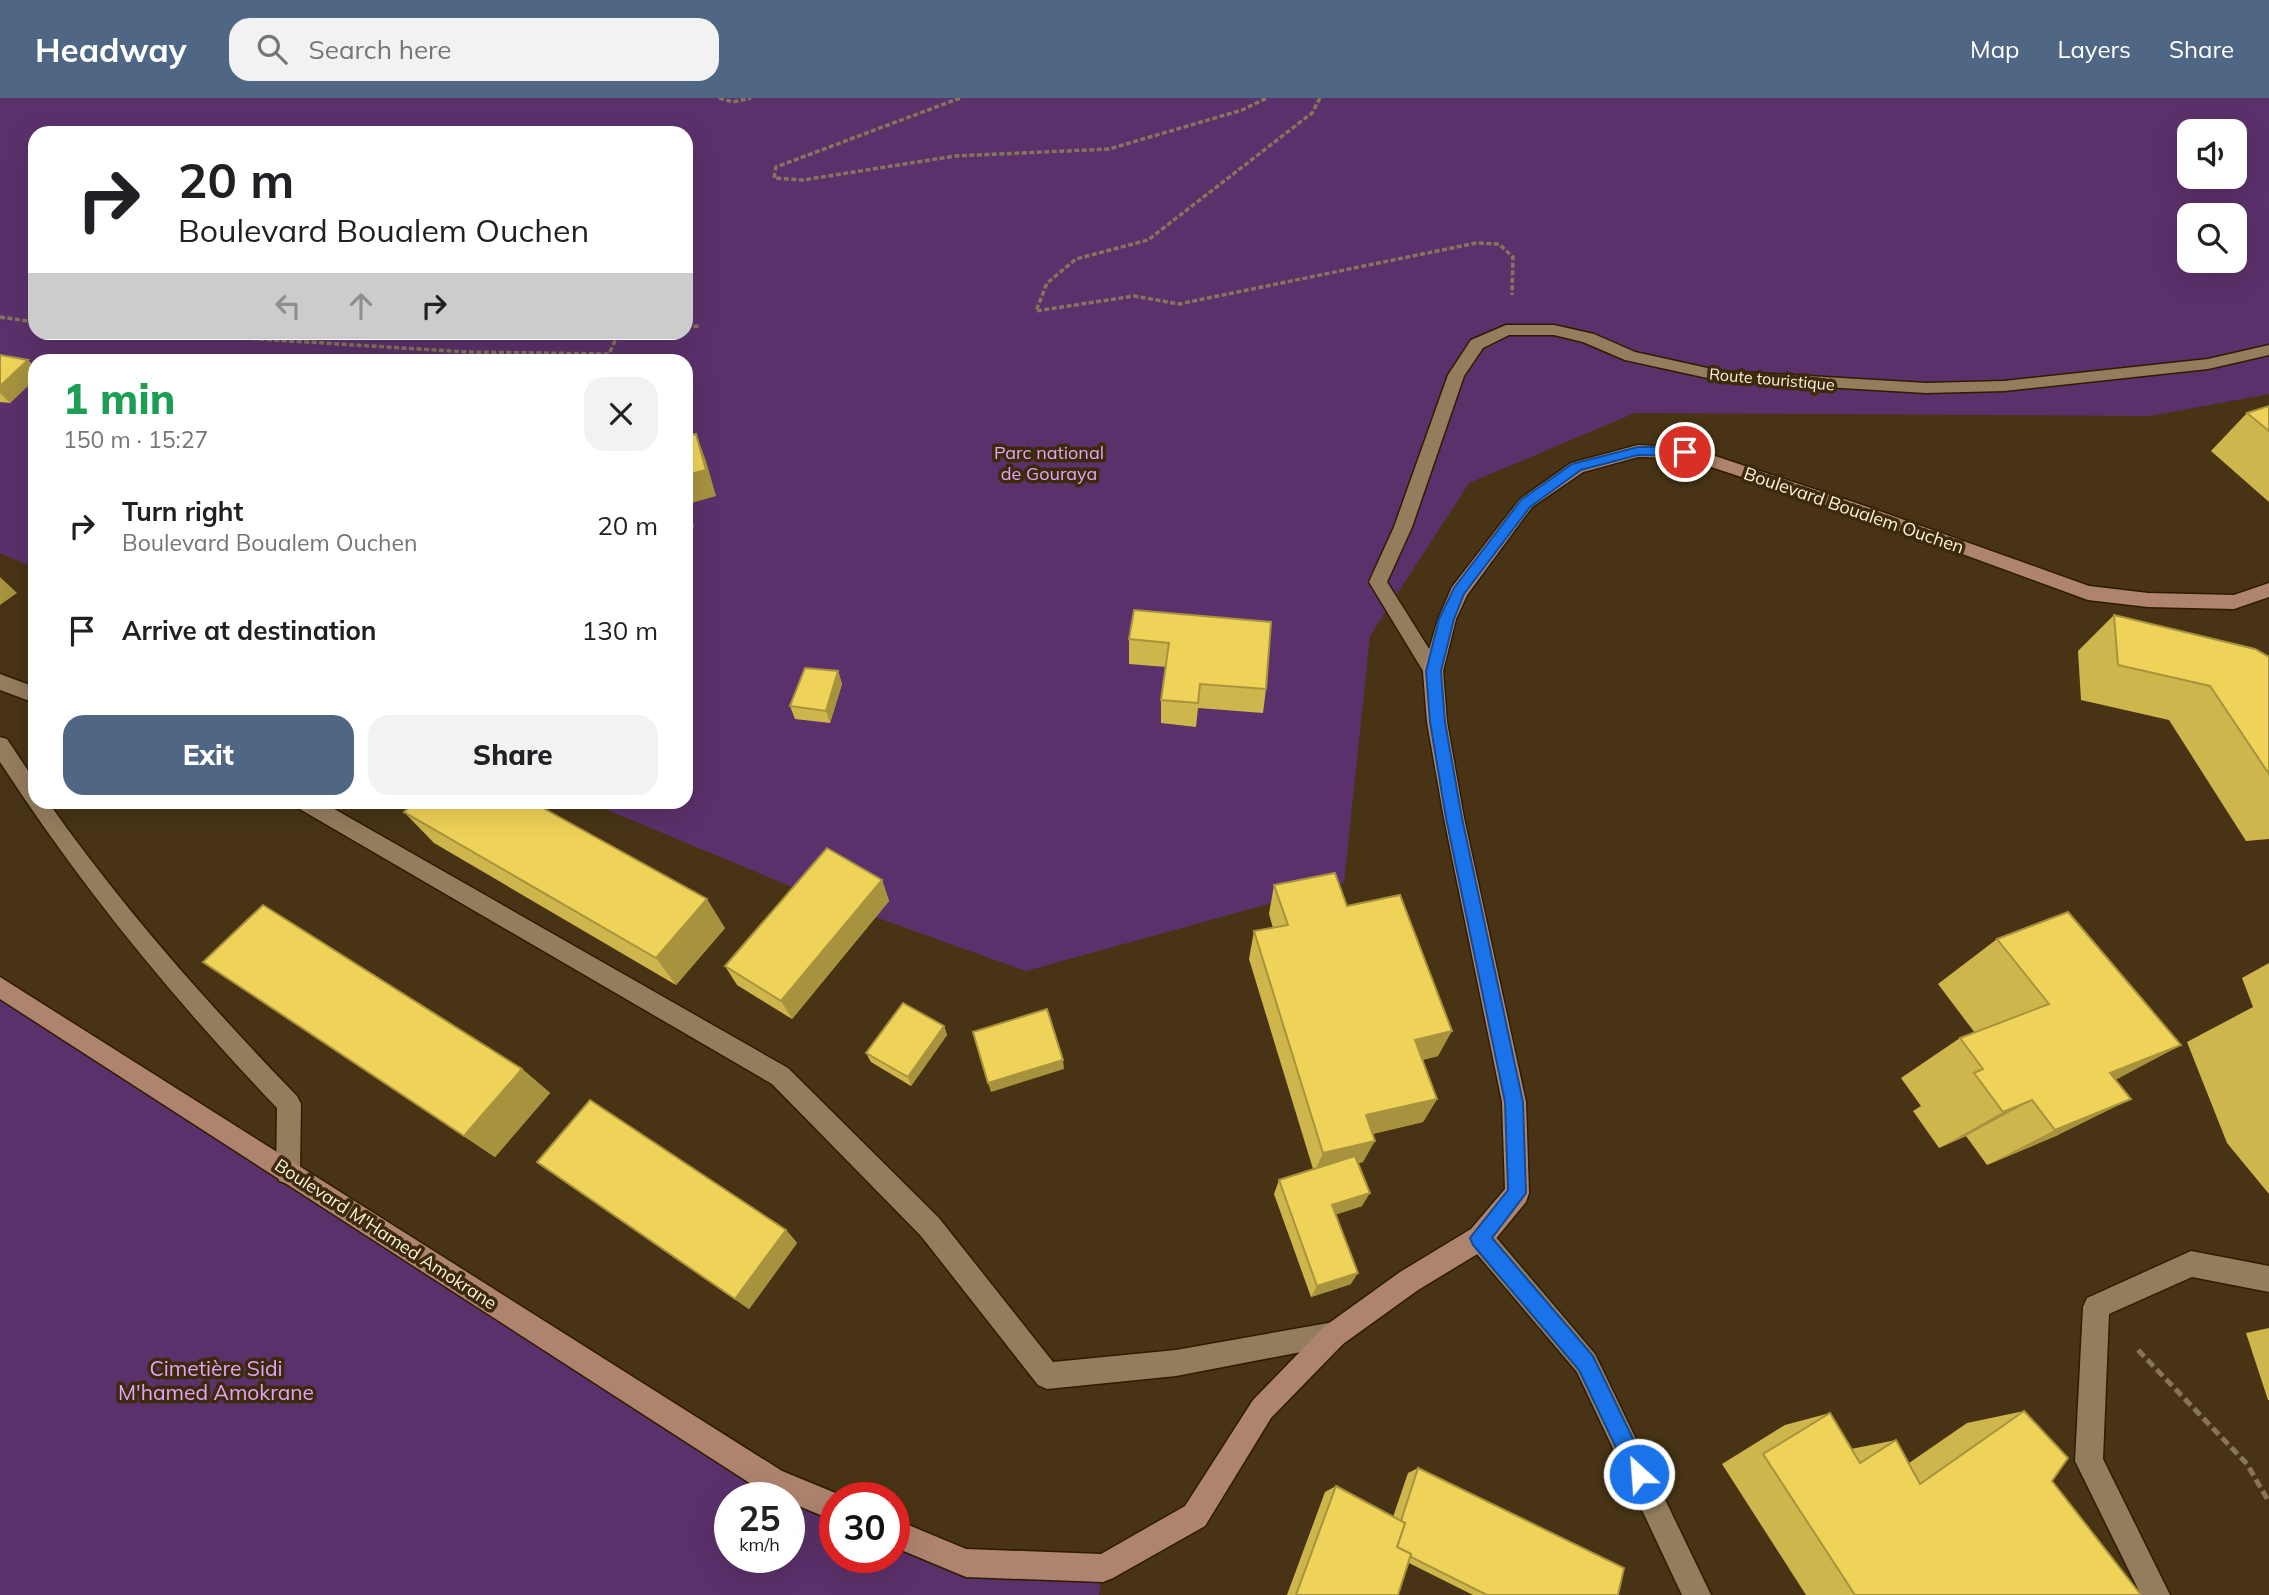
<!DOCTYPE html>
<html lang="en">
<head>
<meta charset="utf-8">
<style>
	:root { --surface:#fff; --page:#f2f2f2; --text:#202124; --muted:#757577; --accent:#4f6685 }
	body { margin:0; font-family:Mulish,sans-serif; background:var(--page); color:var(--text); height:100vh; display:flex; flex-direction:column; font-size:26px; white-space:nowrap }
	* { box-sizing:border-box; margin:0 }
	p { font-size:23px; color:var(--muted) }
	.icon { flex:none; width:38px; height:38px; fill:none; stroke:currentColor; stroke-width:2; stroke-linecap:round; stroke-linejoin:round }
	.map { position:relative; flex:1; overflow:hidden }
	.drawer { position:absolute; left:28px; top:256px; width:665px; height:455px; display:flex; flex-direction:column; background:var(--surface); border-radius:21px; box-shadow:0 7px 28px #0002 }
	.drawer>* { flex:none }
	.banner { position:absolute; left:28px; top:28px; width:665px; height:214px; border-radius:21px; box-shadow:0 7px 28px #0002; background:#fff; color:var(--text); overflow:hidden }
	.buttons { position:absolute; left:2177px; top:21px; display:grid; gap:14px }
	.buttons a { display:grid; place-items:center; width:70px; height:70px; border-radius:14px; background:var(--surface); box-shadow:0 7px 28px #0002; font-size:35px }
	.speed { position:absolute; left:714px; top:1384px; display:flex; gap:14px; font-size:35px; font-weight:700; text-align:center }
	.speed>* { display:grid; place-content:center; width:91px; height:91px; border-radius:50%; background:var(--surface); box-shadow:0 7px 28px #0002; line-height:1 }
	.speed small { font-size:18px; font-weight:400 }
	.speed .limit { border:10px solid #d22; background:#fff; color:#111 }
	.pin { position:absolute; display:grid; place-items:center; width:60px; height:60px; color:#fff; margin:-30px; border:4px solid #fff; border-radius:50%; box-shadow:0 2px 7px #0007 }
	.me { position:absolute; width:77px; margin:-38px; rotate:334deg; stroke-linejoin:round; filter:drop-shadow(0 0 5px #0008) }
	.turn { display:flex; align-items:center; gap:24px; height:147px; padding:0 35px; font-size:32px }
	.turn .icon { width:91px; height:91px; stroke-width:2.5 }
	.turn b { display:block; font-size:49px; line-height:60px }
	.lanes { display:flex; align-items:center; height:66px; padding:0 35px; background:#0003; justify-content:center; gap:35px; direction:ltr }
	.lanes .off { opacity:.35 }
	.round { display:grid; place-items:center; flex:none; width:74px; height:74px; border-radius:21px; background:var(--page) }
	.overview { display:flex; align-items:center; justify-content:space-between; height:119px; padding:0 35px }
	h1 { font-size:42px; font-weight:800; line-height:52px; color:#1e9e55 }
	.button { display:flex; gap:14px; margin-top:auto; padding:14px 35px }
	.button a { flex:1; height:80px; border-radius:21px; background:var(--accent); color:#fff; font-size:28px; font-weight:800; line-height:80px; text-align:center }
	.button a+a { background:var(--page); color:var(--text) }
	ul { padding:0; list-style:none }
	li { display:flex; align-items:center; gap:21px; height:105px; padding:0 35px }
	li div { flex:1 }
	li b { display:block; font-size:26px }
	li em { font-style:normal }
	header { display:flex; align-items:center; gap:42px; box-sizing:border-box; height:98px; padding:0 35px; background:var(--accent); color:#fff }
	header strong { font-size:33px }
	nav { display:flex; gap:38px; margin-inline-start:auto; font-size:24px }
	.search { width:490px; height:63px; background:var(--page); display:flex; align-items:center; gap:18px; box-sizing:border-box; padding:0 24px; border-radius:21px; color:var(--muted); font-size:26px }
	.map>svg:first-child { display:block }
</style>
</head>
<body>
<header>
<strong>Headway</strong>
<div class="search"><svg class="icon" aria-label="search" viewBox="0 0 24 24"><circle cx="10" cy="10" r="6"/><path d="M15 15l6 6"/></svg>Search here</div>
<nav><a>Map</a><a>Layers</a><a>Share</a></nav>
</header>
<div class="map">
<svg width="2269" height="1497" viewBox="0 0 2269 1497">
	<rect width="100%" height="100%" fill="#483415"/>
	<g fill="#5b316b" fill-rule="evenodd">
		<path d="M0,0H2269V296L2150,318L1635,315L1469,385L1370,538L1344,785L1026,873L792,789L588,704H686V262H35V470L0,455ZM2189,33H2235V79H2189ZM35,35H686V234H35ZM2189,117H2235V163H2189Z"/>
		<path d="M0,889L835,1409V1460H894V1435L966,1465L1103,1470L1099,1497H0ZM730,1400H789V1460H730Z"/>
	</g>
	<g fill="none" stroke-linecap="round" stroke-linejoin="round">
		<defs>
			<g id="street">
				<path d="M1506,227H1554L1594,236L1635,254L1721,273L1926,285L2004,283L2208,261L2269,247V257L2208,271L2004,293L1926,295L1721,283L1625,262L1583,244L1554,237H1509L1483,250L1464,278L1412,429L1387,484L1443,573L1440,578L1433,581L1426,578L1369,484L1394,429L1448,277L1471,242Z"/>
				<path d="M0,576L35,589V605L0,592Z"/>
				<path d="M0,639L7,641L35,683V704H48C122,809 207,905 297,998L301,1006L300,1074L297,1083L288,1086L279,1083L276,1074L277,1010C173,901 82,790 0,664Z"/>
				<path d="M295,704H322L788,970L939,1120L1053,1264L1176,1252L1334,1224L1343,1228L1347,1237L1343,1246L1176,1278L1047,1291L1038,1287L921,1138L772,986L298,710Z"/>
				<path d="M1480,1128L1489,1131L1595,1256L1711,1497H1682L1577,1274L1471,1149L1468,1140L1471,1131Z"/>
				<path d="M2191,1153L2269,1168V1194L2192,1179L2109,1216L2103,1361L2170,1497H2141L2075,1363L2083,1209L2087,1200Z"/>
			</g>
			<g id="secondary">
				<path d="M1638,347L1691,350L1868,409L2089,488L2148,495L2234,497L2269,485V499L2234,511L2148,509L2088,502L1856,417L1684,360L1638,359L1583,374L1532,409L1467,497L1456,521L1443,573L1447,624L1464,720L1526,1004L1529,1095L1526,1104L1489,1149L1418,1192L1343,1246L1271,1320L1205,1428L1113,1480L1103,1484L966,1479L894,1449V1421L966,1451L1101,1456L1185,1408L1253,1302L1325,1228L1400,1174L1471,1131L1505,1091L1502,1004L1444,720L1427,624L1423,573L1438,521L1452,489L1520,401L1571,365Z"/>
				<path d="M0,879L782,1373L845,1399L835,1400V1423L789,1404V1400H780L762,1393L0,901Z"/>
			</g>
		</defs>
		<use href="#street" stroke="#2e1b00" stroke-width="3"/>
		<use href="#secondary" stroke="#2e1b00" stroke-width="3"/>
		<g stroke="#86755a" stroke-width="3.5" stroke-dasharray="5 2.5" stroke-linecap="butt">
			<path d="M719,0L733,4L751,0"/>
			<path d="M960,0L776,69L774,80L803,82L955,58L1109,51L1242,12L1267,0"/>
			<path d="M1320,0L1312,15L1148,142L1076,161L1047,185L1036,213L1134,198L1179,206L1476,145L1499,146L1513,159L1512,197"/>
			<path d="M0,219L35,224"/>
			<path d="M686,229L700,228"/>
			<path d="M147,234L467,254L609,256L619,234"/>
		</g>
		<path stroke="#86755a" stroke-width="5" stroke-dasharray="9 4.5" stroke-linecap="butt" d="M2138,1252L2247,1366L2269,1404"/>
		<use href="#street" fill="#947d5d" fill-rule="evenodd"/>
		<use href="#secondary" fill="#ae846f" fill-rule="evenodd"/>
	</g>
	<g fill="#ceb54c">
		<path d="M0,257L28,262L35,270V281L10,305L0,304Z"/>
		<path d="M2269,308V404L2211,353L2247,315Z"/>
		<path d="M1134,512L1266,591L1263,615L1198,610L1196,629L1161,625V602L1166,569L1129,566V541Z"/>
		<path d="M2114,517L2269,559V741L2246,743L2169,622L2081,602L2078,553Z"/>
		<path d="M838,573L842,586L830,625L795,621L790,608Z"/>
		<path d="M404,714L725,830L676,887L434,745Z"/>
		<path d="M882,782L889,803L792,921L737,887L725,868Z"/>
		<path d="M1274,787L1347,808L1438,958L1422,962L1437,1001L1423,1024L1372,1036L1363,1064L1358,1065L1362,1108L1336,1116L1351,1186L1311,1199L1274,1096L1279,1082L1313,1071L1249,861L1254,833L1273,830L1269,816Z"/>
		<path d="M1997,841L2181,947L2116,981L2058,1037L1987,1067L1966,1038L1939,1050L1913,1013L1921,1008L1901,980L1960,940L1975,935L1938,886Z"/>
		<path d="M203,864L522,971L550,995L495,1059Z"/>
		<path d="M2269,865V1096L2227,1045L2187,944L2253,909L2242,880Z"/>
		<path d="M944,928L947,937L911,988L871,964L866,955Z"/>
		<path d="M537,1064L786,1132L797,1145L749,1211Z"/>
		<path d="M2269,1230V1302H2268L2246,1235Z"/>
		<path d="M2024,1313L2052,1383L2141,1497H1806L1722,1366L1785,1327L1830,1315L1851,1351L1896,1342L1909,1365L1967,1325Z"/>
		<path d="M1418,1370L1618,1497H1473L1409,1465L1398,1497H1287L1325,1394L1336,1388L1393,1419L1408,1375Z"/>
	</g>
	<g fill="#a7933e">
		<path d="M28,262L35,270V281L10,305L0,295V288Z"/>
		<path d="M696,336L706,363L716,398L688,406L691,413L694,429L686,431V377Z"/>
		<path d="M0,479L17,495L0,507Z"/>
		<path d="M838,573L842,586L830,625L826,613Z"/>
		<path d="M882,782L889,803L792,921L781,903Z"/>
		<path d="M707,801L725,830L676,887L656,860Z"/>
		<path d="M944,928L947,937L911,988L908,979Z"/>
		<path d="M1452,933L1438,958L1402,967L1415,942Z"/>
		<path d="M2181,947L2106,987L2110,975Z"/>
		<path d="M1063,962L1064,971L991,994L988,985Z"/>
		<path d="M522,971L550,995L495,1059L464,1038Z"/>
		<path d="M1437,1001L1423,1024L1356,1040L1366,1017Z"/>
		<path d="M2131,1001L2058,1037L1987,1067L2055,1032Z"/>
		<path d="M2032,1002L1966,1038L1939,1050L2003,1014Z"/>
		<path d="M1375,1043L1363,1064L1314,1075L1323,1055Z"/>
		<path d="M1370,1095L1362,1108L1326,1120L1332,1107Z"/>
		<path d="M786,1132L797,1145L749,1211L735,1201Z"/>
		<path d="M1358,1175L1351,1186L1311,1199L1317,1188Z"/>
	</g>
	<g fill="#efd258" stroke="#a7933e" stroke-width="2">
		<path d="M0,257L28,262L0,288Z"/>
		<path d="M2269,308V333L2247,315Z"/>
		<path d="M696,336L706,372L686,377V338Z"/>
		<path d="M686,402L688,416H686Z"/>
		<path d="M1134,512L1271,524L1266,591L1200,586L1198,605L1161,602L1169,545L1129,541Z"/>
		<path d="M2114,517L2255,551L2269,559V676L2210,588L2118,567Z"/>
		<path d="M805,570L838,573L826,613L790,608Z"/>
		<path d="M415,704H532L707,801L656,860L404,714Z"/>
		<path d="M827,750L882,782L781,903L725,868Z"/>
		<path d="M1335,775L1347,808L1400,797L1452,933L1415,942L1437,1001L1366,1017L1375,1043L1323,1055L1254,833L1288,827L1274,787Z"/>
		<path d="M263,807L522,971L464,1038L203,864Z"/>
		<path d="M2068,814L2181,947L2110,975L2131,1001L2055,1032L2032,1002L2003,1014L1974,975L1983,971L1960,940L2049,906L1997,841Z"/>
		<path d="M903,905L944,928L908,979L866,955Z"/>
		<path d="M1047,911L1063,962L988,985L973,934Z"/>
		<path d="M590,1002L786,1132L735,1201L537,1064Z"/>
		<path d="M1355,1058L1370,1095L1332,1107L1358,1175L1317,1188L1279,1082Z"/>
		<path d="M2024,1313L2068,1360L2052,1383L2141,1497H1855L1763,1356L1830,1315L1860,1365L1896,1342L1920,1386Z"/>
		<path d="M1418,1370L1624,1470L1618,1497H1487L1411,1459V1456L1397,1449L1405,1425L1401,1423Z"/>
		<path d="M1336,1388L1405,1425L1397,1449L1411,1456L1398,1497H1296Z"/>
	</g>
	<path fill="#1a73e8" stroke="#114b97" stroke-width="2" d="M1638,349H1685L1691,354L1685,358L1638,357L1581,372L1530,409L1464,496L1454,521L1441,573L1445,624L1462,720L1523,1004L1526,1095L1492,1140L1593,1258L1650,1376L1647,1383L1639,1386L1632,1383L1579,1272L1473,1147L1470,1140L1508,1092L1505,1004L1446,720L1430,624L1426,573L1439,521L1454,490L1521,402L1572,366Z"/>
	<g text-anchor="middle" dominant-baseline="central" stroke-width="7" stroke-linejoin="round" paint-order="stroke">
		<g font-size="16" fill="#fdf1df" stroke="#3d2a0a">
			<text transform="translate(1772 281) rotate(5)">Route touristique</text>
		</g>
		<g font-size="18" fill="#e3a3fc" stroke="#3d2a0a">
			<text x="1049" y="354">Parc national<tspan x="1049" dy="21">de Gouraya</tspan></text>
		</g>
		<g font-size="18" fill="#fdf1df" stroke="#3d2a0a">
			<text transform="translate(1854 412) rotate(19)">Boulevard Boualem Ouchen</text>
			<text transform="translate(386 1136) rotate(33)">Boulevard M'Hamed Amokrane</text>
		</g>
		<g font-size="21" fill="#e3a3fc" stroke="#3d2a0a">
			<text x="216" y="1270">Cimetière Sidi<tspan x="216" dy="24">M'hamed Amokrane</tspan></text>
		</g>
	</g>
</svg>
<div class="buttons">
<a><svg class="icon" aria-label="sound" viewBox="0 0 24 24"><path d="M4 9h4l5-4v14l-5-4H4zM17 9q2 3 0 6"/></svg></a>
<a><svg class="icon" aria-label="search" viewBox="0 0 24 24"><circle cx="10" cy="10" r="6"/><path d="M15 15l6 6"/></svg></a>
</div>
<div class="speed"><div>25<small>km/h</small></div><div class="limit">30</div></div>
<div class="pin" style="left:1685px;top:354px;background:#d93025"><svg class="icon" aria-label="arrive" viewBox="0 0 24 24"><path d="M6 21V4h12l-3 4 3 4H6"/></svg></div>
<svg class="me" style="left:1639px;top:1376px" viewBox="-20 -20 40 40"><circle r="17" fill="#1a73e8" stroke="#fff" stroke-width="3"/><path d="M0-11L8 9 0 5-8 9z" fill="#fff"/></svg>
<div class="banner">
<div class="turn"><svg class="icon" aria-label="right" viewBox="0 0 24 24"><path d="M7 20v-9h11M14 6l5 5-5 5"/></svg><div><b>20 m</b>Boulevard Boualem Ouchen</div></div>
<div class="lanes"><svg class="icon off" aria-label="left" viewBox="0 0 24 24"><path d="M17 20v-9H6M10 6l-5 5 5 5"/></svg><svg class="icon off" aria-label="ahead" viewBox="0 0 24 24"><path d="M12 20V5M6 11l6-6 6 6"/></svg><svg class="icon" aria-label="right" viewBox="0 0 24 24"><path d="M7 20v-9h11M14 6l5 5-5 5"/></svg></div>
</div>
<section class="drawer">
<div class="overview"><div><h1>1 min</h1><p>150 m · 15:27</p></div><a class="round"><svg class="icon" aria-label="close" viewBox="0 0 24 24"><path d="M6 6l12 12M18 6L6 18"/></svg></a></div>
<ul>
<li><svg class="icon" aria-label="right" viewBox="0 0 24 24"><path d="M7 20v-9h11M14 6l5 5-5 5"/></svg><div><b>Turn right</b><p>Boulevard Boualem Ouchen</p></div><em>20 m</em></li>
<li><svg class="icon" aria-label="arrive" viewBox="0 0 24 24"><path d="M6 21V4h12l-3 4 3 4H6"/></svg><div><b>Arrive at destination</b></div><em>130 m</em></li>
</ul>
<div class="button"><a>Exit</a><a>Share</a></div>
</section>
</div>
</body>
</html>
